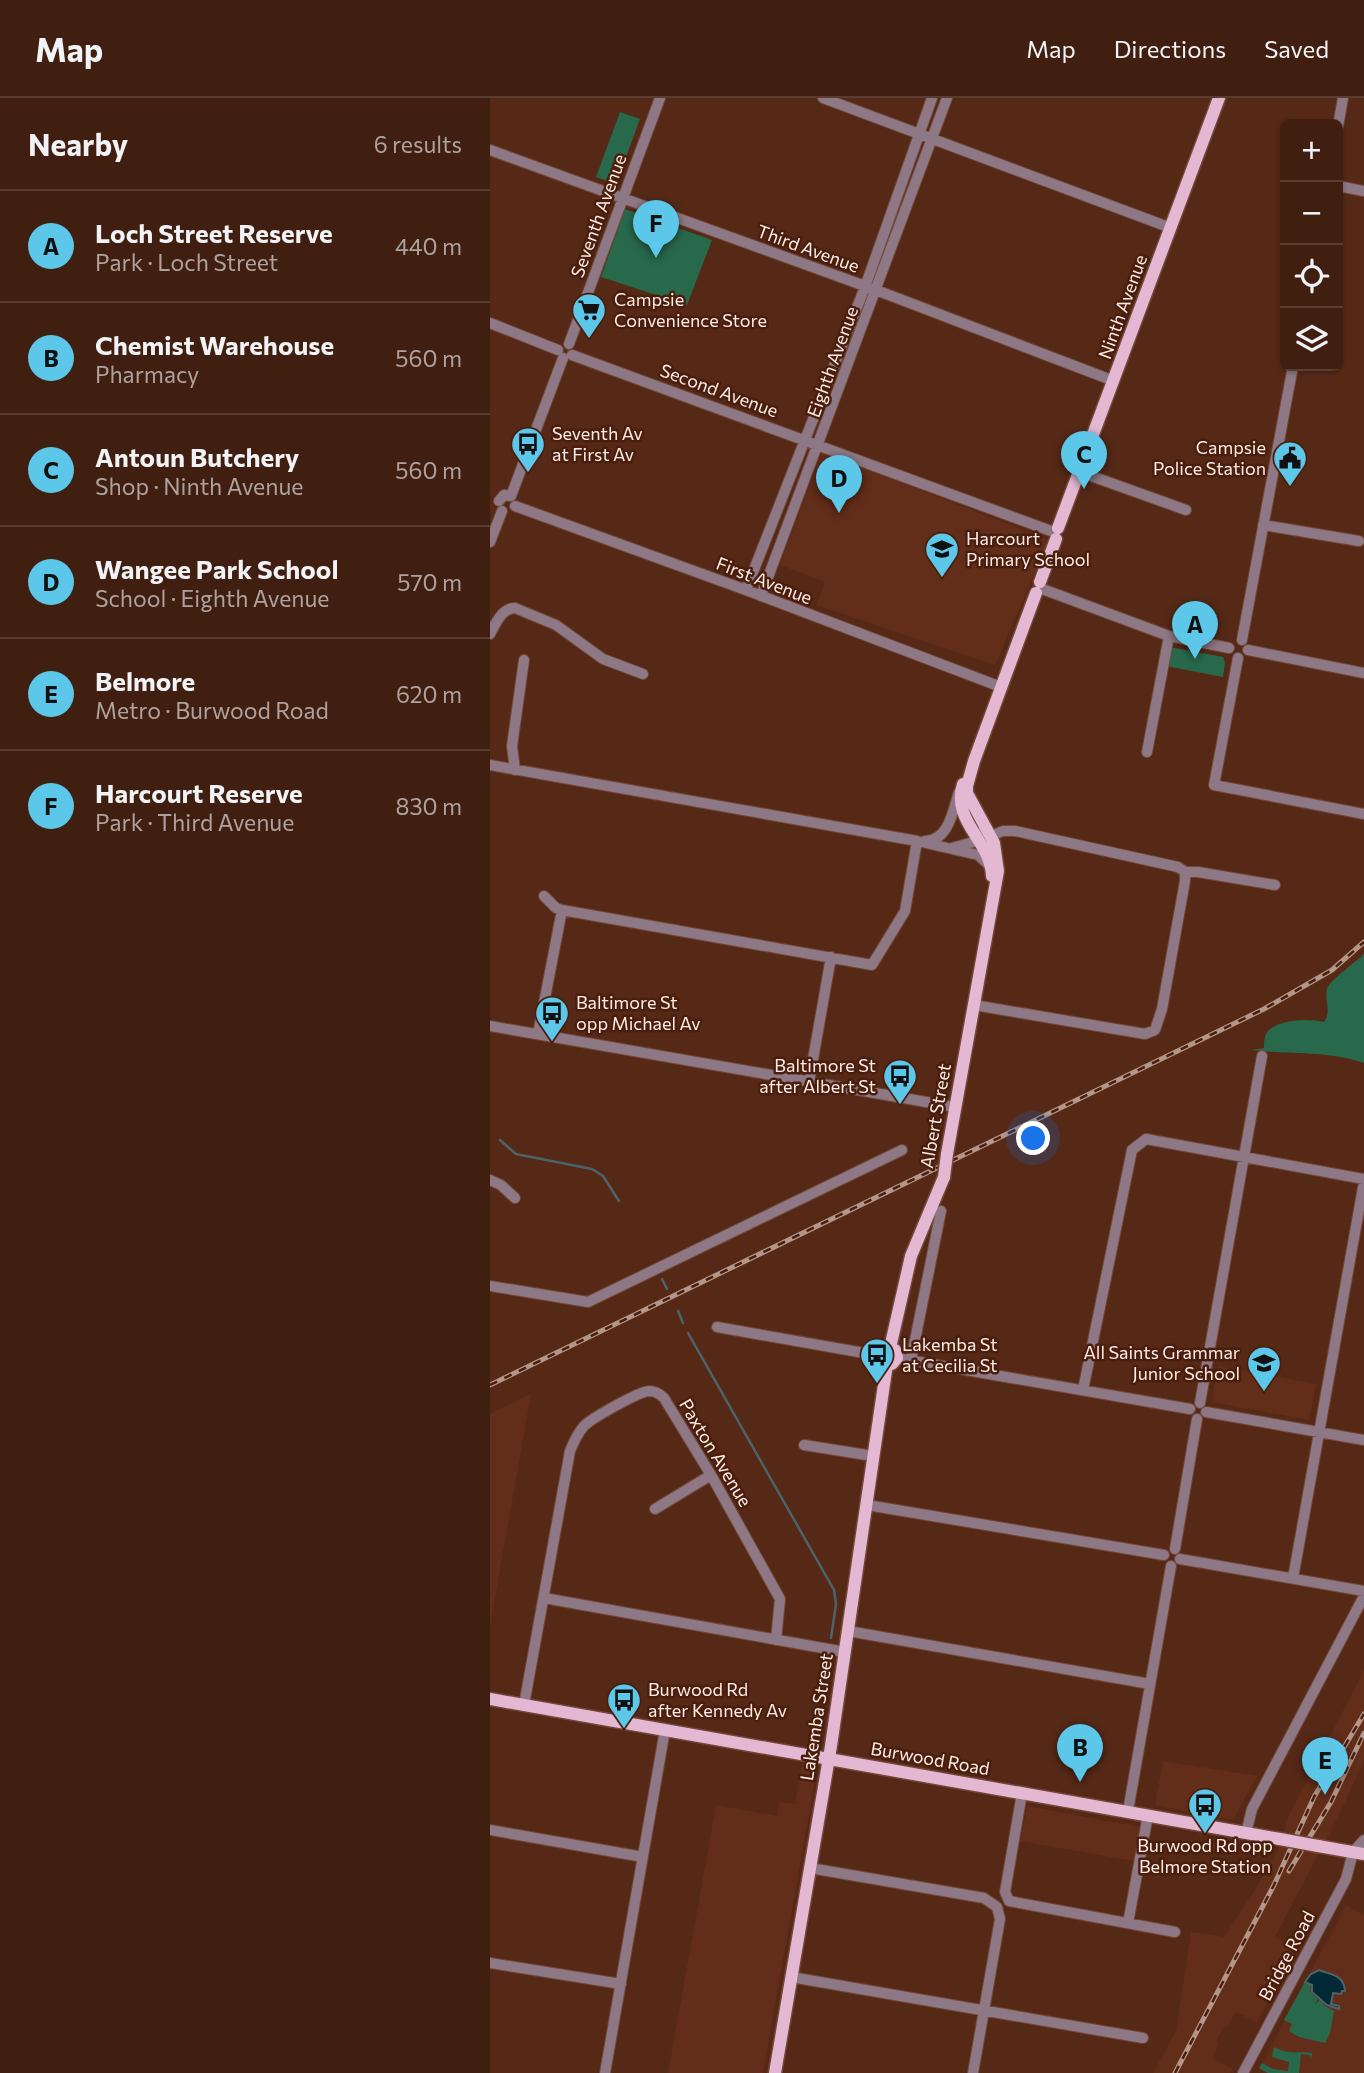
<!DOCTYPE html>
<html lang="en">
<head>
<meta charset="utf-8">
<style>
  body { margin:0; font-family:Commissioner,sans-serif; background:#47271a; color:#f1f3f6 }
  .controls { position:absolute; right:21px; top:21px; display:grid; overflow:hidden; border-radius:10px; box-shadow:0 2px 5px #0004 }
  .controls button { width:63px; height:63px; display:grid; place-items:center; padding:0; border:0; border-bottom:2px solid #593d31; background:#401f11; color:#f1f3f6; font:35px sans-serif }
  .you { position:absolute; left:544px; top:1041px; width:24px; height:24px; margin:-18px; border:5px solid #fff; border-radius:50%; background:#1a73e8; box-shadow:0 0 0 10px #1a73e833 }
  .badge { display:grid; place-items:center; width:46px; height:46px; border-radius:50%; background:#5cc7e8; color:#111; font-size:23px; font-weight:700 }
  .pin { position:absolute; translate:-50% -58px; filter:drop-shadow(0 2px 4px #0008) }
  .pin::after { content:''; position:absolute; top:37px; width:24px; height:21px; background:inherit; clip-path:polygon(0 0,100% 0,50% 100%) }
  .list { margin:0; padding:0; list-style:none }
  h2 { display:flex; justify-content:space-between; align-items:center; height:91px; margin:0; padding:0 28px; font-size:30px }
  h2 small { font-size:23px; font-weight:400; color:#aea29f }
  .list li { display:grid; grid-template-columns:46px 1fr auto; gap:21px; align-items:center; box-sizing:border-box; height:112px; padding:0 28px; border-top:2px solid #593d31 }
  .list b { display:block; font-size:26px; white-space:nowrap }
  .list p { margin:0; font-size:23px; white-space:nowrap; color:#aea29f }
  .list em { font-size:23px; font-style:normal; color:#aea29f }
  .icon { flex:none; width:38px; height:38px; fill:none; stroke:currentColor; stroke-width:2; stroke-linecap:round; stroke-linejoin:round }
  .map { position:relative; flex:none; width:874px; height:1975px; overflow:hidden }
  header { display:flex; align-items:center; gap:42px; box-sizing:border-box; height:98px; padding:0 35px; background:#401f11; border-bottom:2px solid #593d31 }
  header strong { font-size:33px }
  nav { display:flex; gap:38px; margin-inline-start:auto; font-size:24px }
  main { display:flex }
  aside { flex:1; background:#401f11 }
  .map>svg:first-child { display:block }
  .built { fill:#622d19 }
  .green { fill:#28694c }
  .water { fill:#002935; stroke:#4c636a; stroke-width:2 }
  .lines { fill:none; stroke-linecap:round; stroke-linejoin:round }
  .stream { stroke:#4c636a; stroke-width:2.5 }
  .minor-casing { stroke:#714838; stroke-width:12 }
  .major-casing { stroke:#714838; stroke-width:15 }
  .minor { stroke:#8e7885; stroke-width:10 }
  .major { stroke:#e4b8d3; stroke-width:12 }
  .rail-casing { stroke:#b39589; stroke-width:5 }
  .rail { stroke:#4a1e0d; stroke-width:2.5; stroke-dasharray:8; stroke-linecap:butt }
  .major-bridge-casing { stroke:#714838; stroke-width:15; stroke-linecap:butt }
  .major-bridge { stroke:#e4b8d3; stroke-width:12 }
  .labels { text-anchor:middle; stroke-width:5; stroke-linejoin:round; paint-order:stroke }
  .street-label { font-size:18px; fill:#feebe5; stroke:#4a1e0d }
  .poi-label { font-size:18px; fill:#feebe5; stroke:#4a1e0d; text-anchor:start }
</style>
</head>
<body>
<header>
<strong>Map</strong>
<nav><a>Map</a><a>Directions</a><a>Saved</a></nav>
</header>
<main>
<aside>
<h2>Nearby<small>6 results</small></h2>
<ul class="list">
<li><span class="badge">A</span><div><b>Loch Street Reserve</b><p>Park · Loch Street</p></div><em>440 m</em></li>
<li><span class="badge">B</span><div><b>Chemist Warehouse</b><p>Pharmacy</p></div><em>560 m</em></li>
<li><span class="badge">C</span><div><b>Antoun Butchery</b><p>Shop · Ninth Avenue</p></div><em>560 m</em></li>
<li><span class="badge">D</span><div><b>Wangee Park School</b><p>School · Eighth Avenue</p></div><em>570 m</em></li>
<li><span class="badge">E</span><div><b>Belmore</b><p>Metro · Burwood Road</p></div><em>620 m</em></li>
<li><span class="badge">F</span><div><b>Harcourt Reserve</b><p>Park · Third Avenue</p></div><em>830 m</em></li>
</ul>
</aside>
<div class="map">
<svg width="874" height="1975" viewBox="0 0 874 1975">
  <rect width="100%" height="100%" fill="#562917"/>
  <!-- built -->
  <path class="built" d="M 332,354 L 559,442 L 505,567 L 326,507 L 335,484 L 290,467 Z
    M 728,1268 L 826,1286 L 819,1322 L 722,1304 Z
    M 41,1296 L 0,1528 L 0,1316 Z
    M 874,1572 L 874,1662 L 850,1715 L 785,1839 L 805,1850 L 767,1925 L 746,1914 L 737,1929 L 733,1930 L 726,1943 L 728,1947 L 722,1960 L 743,1971 L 740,1975 L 663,1975 L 686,1933 L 701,1834 L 734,1839 L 763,1795 L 788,1752 L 799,1718 Z
    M 673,1663 L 767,1678 L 743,1722 L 665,1707 Z
    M 311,1669 L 327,1671 L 273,1975 L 178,1975 L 226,1707 L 287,1718 L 289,1704 L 305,1706 Z
    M 537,1708 L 650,1729 L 644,1763 L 530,1743 Z
    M 856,1807 L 874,1817 L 874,1975 L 776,1975 L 769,1971 Z"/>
  <!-- green -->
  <path class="green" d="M 130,14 L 150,21 L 126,86 L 106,79 Z
    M 135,111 L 222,142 L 197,207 L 111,179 Z
    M 679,549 L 733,559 L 735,564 L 733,579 L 676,568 Z
    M 874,856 L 874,965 C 835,952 801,957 761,952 L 774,950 C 774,944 774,938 778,933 C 789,921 820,920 834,924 C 842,912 834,903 837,891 C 840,882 866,864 874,856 Z
    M 815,1884 L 821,1886 L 820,1894 L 828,1901 L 825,1906 L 830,1902 L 835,1908 L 844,1913 L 840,1935 L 835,1945 L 809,1939 L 799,1933 L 802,1926 L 794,1922 Z
    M 784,1949 C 799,1957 806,1953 822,1955 L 821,1963 L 820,1957 L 811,1956 L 809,1975 L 778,1975 L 769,1970 L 772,1965 L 783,1971 L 798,1973 L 799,1964 L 782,1959 Z"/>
  <!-- water -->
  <path class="water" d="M 829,1872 C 840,1877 854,1876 855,1893 L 852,1893 L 851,1896 L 843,1895 L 841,1906 L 849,1908 L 849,1911 L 837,1907 L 822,1894 L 822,1887 L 815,1884 L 821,1876 Z"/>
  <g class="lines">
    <!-- stream -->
    <path class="stream" d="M 10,1042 L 26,1056 L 102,1071 L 113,1078 L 129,1103
      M 172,1181 L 177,1191
      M 188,1213 L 193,1225
      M 198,1235 L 344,1492 L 346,1506 L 341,1540
      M 334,1592 L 339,1560"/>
    <!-- minor casing -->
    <g class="minor-casing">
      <path id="minor" d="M 333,0 L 681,130
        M 848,28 L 853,0
        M 0,52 L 386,192 L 624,283
        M 848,88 L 874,93
        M 0,225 L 68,252
        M 79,246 L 170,0
        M 82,257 L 561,433
        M 590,374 L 696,412
        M 21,398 L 73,260
        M 9,403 L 14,397 L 21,398
        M 25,408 L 256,492 L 511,589
        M 773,427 L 869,443
        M 0,444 L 12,413
        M 256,492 L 375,189 L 442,0
        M 555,492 L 679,538 L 739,550
        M 271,498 L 457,0
        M 0,536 C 6,525 12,510 25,510 L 66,527 L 113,561 L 153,576
        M 752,542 L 803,268
        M 758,552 L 874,575
        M 748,560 L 724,687 L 874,716
        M 657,654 L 679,538
        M 0,667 L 427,743 L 488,757 L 499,767
        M 25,672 L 22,648 L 34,562
        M 501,738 L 513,733 L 525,733 L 688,769 L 695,774 L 708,774 L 785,787
        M 435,743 C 459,743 463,712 469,694
        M 462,750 L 483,744 L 490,735
        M 54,798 L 66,810 L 72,812 L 382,867 L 415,813 L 427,743
        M 484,907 L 655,936 L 665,932 L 672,911 L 695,783 L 695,774
        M 0,928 L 465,1009
        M 48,936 L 72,812
        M 319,984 L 341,859
        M 0,1082 L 11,1087 L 25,1100
        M 0,1188 L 98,1204 L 412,1052
        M 227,1229 L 391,1258
        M 407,1260 L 700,1311
        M 421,1262 L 451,1113
        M 593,1292 L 642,1052 L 656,1041 L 874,1081
        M 710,1305 L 772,958
        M 716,1314 L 874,1342
        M 314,1347 L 383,1358
        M 377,1407 L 674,1457
        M 165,1411 L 221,1377
        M 685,1451 L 707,1321
        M 690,1461 L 874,1493
        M 803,1480 L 874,1084
        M 54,1500 L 355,1554
        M 358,1533 L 660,1586
        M 34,1607 L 80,1353 C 84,1343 87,1336 94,1328 C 102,1320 148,1294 159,1293 C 165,1293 170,1296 174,1300 L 221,1377 L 290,1501 L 286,1542
        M 532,1695 L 515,1794 L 519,1803 L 685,1834
        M 638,1713 L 681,1468
        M 0,1732 L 153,1759
        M 756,1735 L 762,1711 L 874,1498
        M 320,1770 L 494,1800 L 507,1809 L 510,1821 L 483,1975
        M 638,1825 L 658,1717
        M 0,1865 L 131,1886
        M 301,1879 L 653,1940
        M 115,1975 L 175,1632
        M 753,1975 L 856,1781 L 863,1754 L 874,1742"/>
    </g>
    <!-- major casing -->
    <g class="major-casing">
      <path id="major" d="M 568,430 L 729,0
        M 550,484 L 566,441
        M 473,686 C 461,723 501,743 502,778
        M 457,1056 L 508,773 L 504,745 L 477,695 L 477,688 L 484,663 L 546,495
        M 400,1250 L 421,1158 L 454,1079
        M 397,1266 L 402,1266 L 407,1260 L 405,1252 L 400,1250
        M 0,1601 L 790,1741
        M 828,1748 L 874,1756
        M 285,1975 L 341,1648 L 397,1266 L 392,1263 L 393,1253 L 400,1250"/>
    </g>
    <!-- minor -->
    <use href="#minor" class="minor"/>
    <!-- major -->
    <use href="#major" class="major"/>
    <!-- rail casing -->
    <g class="rail-casing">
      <path id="rail" d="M 0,1287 L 774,911 L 842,872 L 874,844
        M 799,1773 L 841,1704 L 874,1635
        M 685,1975 L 784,1787 L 824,1699 L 874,1616"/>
    </g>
    <!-- rail -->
    <use href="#rail" class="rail"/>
    <!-- major-bridge casing -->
    <g class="major-bridge-casing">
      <path id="major-bridge" d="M 454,1079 L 457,1056
        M 790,1741 L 828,1748"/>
    </g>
    <!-- major-bridge -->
    <use href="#major-bridge" class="major-bridge"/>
  </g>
  <!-- icons -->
  <defs>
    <g id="supermarket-pin" transform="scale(1.75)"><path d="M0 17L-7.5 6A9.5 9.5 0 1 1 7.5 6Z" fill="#5cc7e8" stroke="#4a1e0d"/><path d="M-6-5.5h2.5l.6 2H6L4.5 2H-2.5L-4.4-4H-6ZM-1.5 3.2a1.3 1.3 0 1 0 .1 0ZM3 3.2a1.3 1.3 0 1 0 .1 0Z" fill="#111"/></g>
    <g id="bus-pin" transform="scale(1.75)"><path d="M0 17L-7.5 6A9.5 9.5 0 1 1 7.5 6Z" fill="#5cc7e8" stroke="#4a1e0d"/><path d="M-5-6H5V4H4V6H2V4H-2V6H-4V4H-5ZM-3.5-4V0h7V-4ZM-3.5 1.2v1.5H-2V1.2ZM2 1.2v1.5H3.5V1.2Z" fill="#111"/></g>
    <g id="civic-pin" transform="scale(1.75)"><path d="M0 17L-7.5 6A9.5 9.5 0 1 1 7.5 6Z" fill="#5cc7e8" stroke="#4a1e0d"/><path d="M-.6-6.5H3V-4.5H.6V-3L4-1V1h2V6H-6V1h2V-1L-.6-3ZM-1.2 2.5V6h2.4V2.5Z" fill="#111"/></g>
    <g id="school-pin" transform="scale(1.75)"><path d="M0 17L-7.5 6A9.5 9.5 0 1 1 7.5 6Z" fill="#5cc7e8" stroke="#4a1e0d"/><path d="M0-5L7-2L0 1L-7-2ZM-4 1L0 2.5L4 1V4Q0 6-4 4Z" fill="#111"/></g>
  </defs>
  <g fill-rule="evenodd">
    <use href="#supermarket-pin" x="99" y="212"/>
    <use href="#bus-pin" x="38" y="346"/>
    <use href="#civic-pin" x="800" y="360"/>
    <use href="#school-pin" x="452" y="451"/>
    <use href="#bus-pin" x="62" y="915"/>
    <use href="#bus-pin" x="410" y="978"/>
    <use href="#bus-pin" x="387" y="1257"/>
    <use href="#school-pin" x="774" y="1265"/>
    <use href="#bus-pin" x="134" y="1602"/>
    <use href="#bus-pin" x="715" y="1707"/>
  </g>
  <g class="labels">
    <!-- street labels -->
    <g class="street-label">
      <text transform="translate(109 118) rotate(-70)" y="6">Seventh Avenue</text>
      <text transform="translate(318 151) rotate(20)" y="6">Third Avenue</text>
      <text transform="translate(633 209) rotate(-70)" y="6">Ninth Avenue</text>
      <text transform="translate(343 264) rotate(-70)" y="6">Eighth Avenue</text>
      <text transform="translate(229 293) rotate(20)" y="6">Second Avenue</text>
      <text transform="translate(274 483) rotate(21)" y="6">First Avenue</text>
      <text transform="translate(446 1018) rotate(-80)" y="6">Albert Street</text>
      <text transform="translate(225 1355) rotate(59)" y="6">Paxton Avenue</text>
      <text transform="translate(327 1619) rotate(-81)" y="6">Lakemba Street</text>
      <text transform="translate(440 1661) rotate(10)" y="6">Burwood Road</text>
      <text transform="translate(797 1858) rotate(-62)" y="6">Bridge Road</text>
    </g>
    <!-- poi labels -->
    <g class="poi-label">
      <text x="124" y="208">Campsie<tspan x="124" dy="21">Convenience Store</tspan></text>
      <text x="62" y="342">Seventh Av<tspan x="62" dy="21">at First Av</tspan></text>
      <text x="776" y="356" text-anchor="end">Campsie<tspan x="776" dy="21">Police Station</tspan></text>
      <text x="476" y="447">Harcourt<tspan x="476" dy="21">Primary School</tspan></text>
      <text x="86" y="911">Baltimore St<tspan x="86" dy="21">opp Michael Av</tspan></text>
      <text x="386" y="974" text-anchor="end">Baltimore St<tspan x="386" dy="21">after Albert St</tspan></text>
      <text x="412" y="1253">Lakemba St<tspan x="412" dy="21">at Cecilia St</tspan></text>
      <text x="750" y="1261" text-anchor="end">All Saints Grammar<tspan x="750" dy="21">Junior School</tspan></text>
      <text x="158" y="1598">Burwood Rd<tspan x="158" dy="21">after Kennedy Av</tspan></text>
      <text x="715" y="1754" text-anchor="middle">Burwood Rd opp<tspan x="715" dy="21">Belmore Station</tspan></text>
    </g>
  </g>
</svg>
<div class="controls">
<button>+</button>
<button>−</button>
<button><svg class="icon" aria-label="locate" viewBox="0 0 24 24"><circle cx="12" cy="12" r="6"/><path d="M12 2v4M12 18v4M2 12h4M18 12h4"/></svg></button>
<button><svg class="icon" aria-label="layers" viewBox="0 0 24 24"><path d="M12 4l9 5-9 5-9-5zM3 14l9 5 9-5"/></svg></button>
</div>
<div class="you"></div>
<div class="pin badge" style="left:705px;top:561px">A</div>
<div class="pin badge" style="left:590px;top:1684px">B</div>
<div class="pin badge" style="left:594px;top:391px">C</div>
<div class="pin badge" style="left:349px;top:415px">D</div>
<div class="pin badge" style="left:835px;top:1697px">E</div>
<div class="pin badge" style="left:166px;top:160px">F</div>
</div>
</main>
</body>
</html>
